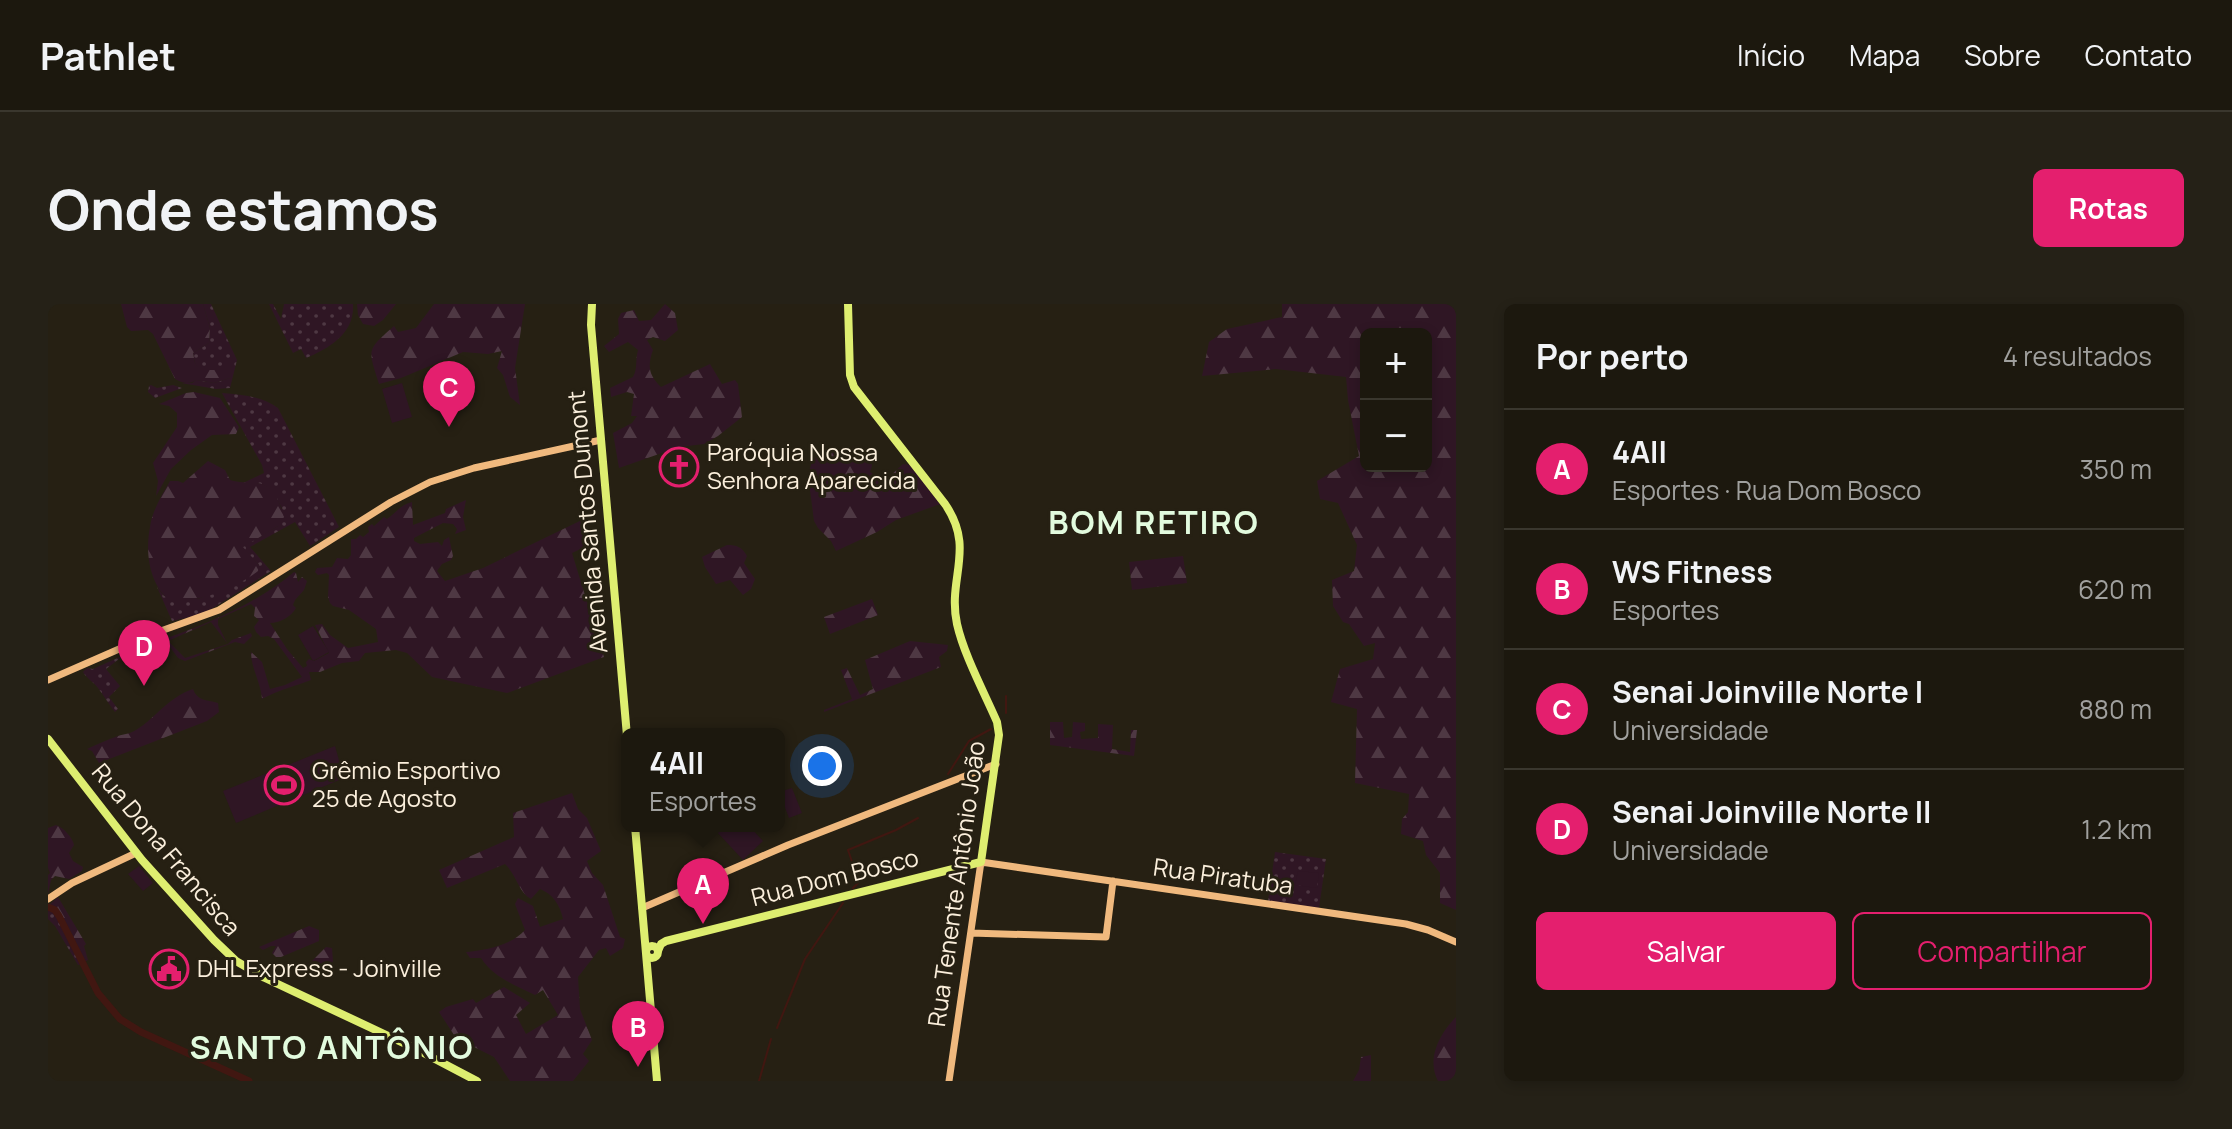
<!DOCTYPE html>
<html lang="pt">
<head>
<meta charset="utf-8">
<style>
  body { margin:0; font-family:Manrope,sans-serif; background:#252117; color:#f1f3f6 }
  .controls { position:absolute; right:24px; top:24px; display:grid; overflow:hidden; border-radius:12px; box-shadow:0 4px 12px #0003 }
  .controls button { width:72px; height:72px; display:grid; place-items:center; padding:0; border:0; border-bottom:2px solid #3a372e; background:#1c180e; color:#f1f3f6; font:40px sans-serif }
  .you { position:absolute; left:774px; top:462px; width:28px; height:28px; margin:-20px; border:6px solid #fff; border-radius:50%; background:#1a73e8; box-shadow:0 0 0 12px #1a73e833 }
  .badge { display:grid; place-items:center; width:52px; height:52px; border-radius:50%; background:#e41f6e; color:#fff; font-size:26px; font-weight:700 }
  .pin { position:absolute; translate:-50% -66px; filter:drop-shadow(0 2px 4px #0008) }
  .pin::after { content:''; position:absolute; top:42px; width:28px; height:24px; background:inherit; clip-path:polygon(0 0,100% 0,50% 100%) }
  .popup { position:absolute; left:573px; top:424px; width:164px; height:104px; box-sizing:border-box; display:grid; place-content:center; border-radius:12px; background:#1c180e; filter:drop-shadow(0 2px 6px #0005); font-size:26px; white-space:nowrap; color:#a0a09e }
  .popup b { font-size:30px; color:#f1f3f6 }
  .popup::after { content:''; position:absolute; left:50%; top:100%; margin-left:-16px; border:16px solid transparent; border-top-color:#1c180e }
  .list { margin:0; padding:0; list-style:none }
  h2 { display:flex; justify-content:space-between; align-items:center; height:104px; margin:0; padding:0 32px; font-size:34px }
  h2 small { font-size:26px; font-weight:400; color:#a0a09e }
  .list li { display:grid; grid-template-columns:52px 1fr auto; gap:24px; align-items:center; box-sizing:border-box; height:120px; padding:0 32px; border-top:2px solid #3a372e }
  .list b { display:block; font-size:30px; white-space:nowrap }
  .list p { margin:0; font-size:26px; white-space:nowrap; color:#a0a09e }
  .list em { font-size:26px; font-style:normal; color:#a0a09e }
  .actions { display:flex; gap:16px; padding:24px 32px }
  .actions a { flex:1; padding:18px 0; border:2px solid #e41f6e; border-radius:12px; text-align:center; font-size:28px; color:#e41f6e }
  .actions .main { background:#e41f6e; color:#fff }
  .map { position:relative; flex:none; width:1408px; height:777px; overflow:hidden; border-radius:12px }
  header { display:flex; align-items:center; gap:48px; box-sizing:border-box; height:112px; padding:0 40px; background:#1c180e; border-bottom:2px solid #3a372e }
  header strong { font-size:38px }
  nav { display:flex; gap:44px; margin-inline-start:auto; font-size:28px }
  .intro { display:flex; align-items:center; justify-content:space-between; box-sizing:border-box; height:192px; padding:0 48px }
  h1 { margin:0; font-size:56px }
  .button { padding:20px 36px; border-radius:12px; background:#e41f6e; color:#fff; font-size:28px; font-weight:700 }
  main { display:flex; gap:48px; padding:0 48px }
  aside { flex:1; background:#1c180e; border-radius:12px; box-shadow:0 4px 12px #0003 }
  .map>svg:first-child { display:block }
  .grass { fill:url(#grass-dots) }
  .forest { fill:url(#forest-firs); fill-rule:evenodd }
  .garden { fill:#2f1624 }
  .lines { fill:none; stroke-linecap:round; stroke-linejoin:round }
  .stream { stroke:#411711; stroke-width:2 }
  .river { stroke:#411711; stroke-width:7 }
  .secondary { stroke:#f0b97e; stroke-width:7 }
  .primary { stroke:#deee70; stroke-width:8 }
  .labels { text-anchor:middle; stroke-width:6; stroke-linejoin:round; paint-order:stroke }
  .poi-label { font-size:24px; fill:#fbefdc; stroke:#262013; text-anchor:start }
  .street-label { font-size:24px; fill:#fbefdc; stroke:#262013 }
  .district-label { font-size:32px; font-weight:bold; letter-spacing:2px; fill:#e2fbde; stroke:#262013 }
</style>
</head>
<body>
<header>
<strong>Pathlet</strong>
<nav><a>Início</a><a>Mapa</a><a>Sobre</a><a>Contato</a></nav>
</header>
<div class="intro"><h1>Onde estamos</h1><a class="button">Rotas</a></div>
<main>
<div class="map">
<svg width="1408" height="777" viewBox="0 0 1408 777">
  <defs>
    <pattern id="grass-dots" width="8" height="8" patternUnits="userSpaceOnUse" patternTransform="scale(2)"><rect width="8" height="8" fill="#2f1624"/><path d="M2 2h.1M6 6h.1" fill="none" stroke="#4e3843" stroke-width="1.8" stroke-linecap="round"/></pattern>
    <pattern id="forest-firs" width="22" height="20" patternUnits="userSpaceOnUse" patternTransform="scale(2)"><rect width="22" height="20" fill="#2f1624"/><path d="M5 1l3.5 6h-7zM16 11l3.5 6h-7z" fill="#4e3843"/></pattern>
  </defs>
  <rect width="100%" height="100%" fill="#262013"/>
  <!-- grass -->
  <path class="grass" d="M 155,0 L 163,0 L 189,56 L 182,84 L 168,85 L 133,79 L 144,79 L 148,76 L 166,79 L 182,74 L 182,66 L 151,66 L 147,59 L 145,49 L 161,39 L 162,24 Z
    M 221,0 L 225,0 L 233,15 L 236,0 L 305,0 C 307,29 282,44 258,54 L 253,45 L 245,49 Z
    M 103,81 L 109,84 L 125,81 L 134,84 L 107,94 L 100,88 L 101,82 Z
    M 174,89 C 195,91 213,92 230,104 L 291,223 L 262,242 L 247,218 L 202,243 L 223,267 L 162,306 L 147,312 L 124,317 L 109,283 L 116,292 L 150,295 L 168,288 L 211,261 L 194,243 L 230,222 L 234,204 C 223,183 217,176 193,180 L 216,169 L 214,161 Z
    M 85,347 L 87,350 L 78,355 L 75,352 L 58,365 L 72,382 L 61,393 L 70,405 L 67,408 C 60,399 56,392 50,384 C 46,378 39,375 35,368 L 39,364 L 45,365 Z
    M 1227,548 L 1278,555 L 1271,604 L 1220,597 Z
    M 0,606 L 5,607 L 34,660 L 30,661 L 7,622 L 0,615 Z"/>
  <!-- forest -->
  <path class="forest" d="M 73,0 L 155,0 L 162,24 L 161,39 L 145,49 L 147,59 L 152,66 L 182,66 L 185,70 L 182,74 L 166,79 L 148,76 C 141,81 134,79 127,75 L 105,30 L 100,26 L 83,27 L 79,23 Z
    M 309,0 L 348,0 L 335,16 L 326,22 L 315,20 L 310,11 Z
    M 386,0 L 477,0 L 467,64 L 472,101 L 462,93 L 455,71 L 449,64 L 454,47 L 440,50 L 415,48 L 353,74 L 331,80 C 320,44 318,47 346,22 L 350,28 L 368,24 Z
    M 617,0 L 627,9 L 630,26 L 617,37 L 605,33 L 599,36 L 605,46 C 599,63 601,71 613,83 L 662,60 L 674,80 L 687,76 L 690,80 L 694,113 L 670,132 L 656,140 L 631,143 L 571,164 L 565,129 L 584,119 L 589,112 L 583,112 L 586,90 L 579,88 L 563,93 L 562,84 L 585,73 C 590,64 587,56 590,46 L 580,38 L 561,48 L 556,42 L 571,30 L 570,15 L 573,9 L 586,6 L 591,17 L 603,16 Z
    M 1234,0 L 1408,0 L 1408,606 L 1392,599 L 1392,569 L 1378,551 L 1375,537 L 1353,530 L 1354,515 L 1360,508 L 1361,490 L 1307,479 L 1309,405 L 1283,398 L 1292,365 L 1325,355 L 1327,339 L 1316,342 L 1301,320 L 1295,318 L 1285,302 L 1284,276 L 1306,267 L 1309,241 L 1290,199 L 1272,195 L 1269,177 L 1311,152 L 1300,96 L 1298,73 L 1228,65 L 1154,72 L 1161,38 L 1179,25 L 1234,13 ZM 1318,30 L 1378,30 L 1378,162 L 1318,162 Z
    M 146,88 L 172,94 L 191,123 L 188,130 L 164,131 L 143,146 L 123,165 L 108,192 L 110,177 L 105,159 L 129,123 L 129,109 L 121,102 L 111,100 L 138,89 Z
    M 811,141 L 822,146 L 824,162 L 822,168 L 833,175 L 841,173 L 855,160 L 862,161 L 895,199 L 848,216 L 829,228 L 788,247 L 783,237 L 770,224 L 766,217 L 760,171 L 765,154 L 785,145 L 801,144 Z
    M 160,157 L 177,166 L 182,176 C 192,179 198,178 208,179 C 225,180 232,198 236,213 L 230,222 L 195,243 L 211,261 L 210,267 C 189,284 149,299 123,298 C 101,280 97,249 102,223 C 104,207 114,191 122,177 L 130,177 L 135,179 Z
    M 418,196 L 415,213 L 418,226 L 407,230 L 409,225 L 405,220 L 395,219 L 366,234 L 366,237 L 372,240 L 390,238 L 394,242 L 396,236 L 401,233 L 405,252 L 403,256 L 394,260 L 389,267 L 397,277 L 435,264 L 536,215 L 545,239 L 524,249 L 556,353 L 459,389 L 384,373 L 359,349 L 348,346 L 317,349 L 311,357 L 294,359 L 272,368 L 261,368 L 263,376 C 247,382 228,387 214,395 C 213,379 203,364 203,348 L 214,358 L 222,385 L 237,381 L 254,373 L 226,335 L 220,332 L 213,333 L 208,328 L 206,323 L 211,316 L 206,312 L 207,304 L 203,300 L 170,315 L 170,321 L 179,339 L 163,318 L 120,337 L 137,354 L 180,340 L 184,336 L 203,329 L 204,332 L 196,340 L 187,338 L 137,357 L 130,354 L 116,335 C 160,320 211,298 246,268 L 248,269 L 250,278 L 254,273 L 259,277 L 256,286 L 247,296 L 245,301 L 248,304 C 243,313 231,319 222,319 L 239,345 L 255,364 L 259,362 L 258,358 L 261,355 L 266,357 L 281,349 L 267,321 L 274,320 L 282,331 L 300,344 L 330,338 L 328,325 L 301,306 L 285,302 L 282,299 L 280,293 L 281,271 L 279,269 L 270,271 L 267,268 L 269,264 L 284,263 L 289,254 L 300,255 L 303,251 L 303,235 L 308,235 L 312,231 L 315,233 L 321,228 L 320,223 L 324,220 L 326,222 L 336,213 L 339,215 C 348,209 352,201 364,198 L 365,221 L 397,209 L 398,205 Z
    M 679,241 C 689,241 694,243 699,252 L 696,259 L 707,275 L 703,285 L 695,291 L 682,276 L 668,280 L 657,263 L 654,253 Z
    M 1135,252 L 1139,279 L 1084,286 L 1081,258 Z
    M 824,295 L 830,311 L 782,330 L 776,313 Z
    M 862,337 L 900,341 L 899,347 L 891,353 L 893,363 L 776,408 L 776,406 L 804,395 L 793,366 L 799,364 L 812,391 L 825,385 L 817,356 Z
    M 145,385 C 149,397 160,396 170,399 L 171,408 L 159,417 L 51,459 L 44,447 L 39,445 C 49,440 59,436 70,432 C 76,430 82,430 88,426 C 109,413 119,394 145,385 Z
    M 1002,418 L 1015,418 L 1016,434 L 1024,433 L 1025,418 L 1037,419 L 1037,427 L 1032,428 L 1033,435 L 1050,434 L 1050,420 L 1065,421 L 1064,445 L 1082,448 L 1083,426 L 1089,426 L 1086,452 L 1002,441 Z
    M 524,489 L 530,505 L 539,514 L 553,547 L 539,557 L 544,569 L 555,581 L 572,633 L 577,635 L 575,644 L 562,652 L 558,644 L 551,646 L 530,673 L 532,705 L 544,736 L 535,750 L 541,757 L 525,777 L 462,777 L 446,753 L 408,734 L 391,708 L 398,703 L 425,695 L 428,699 L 456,683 L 482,699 L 468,711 L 478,730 L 510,711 L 495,686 L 487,691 C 467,681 446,674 433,654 L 422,654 L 418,648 C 438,646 464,641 477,626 L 467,600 L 470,594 L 485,602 L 492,623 L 515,615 C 512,601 505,590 492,585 L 483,595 C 471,589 468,570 457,560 L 399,584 L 391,566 L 466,533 L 465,509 Z
    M 8,521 C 15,523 25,534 26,541 L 21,549 L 25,557 L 35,563 L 34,567 L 21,575 L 7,572 L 3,576 L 0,590 L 0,571 L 2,569 L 0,564 L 0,524 Z
    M 10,593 L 38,640 L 36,642 L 40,656 L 36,658 C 29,641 17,608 0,602 Z
    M 261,622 L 271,626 L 271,637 L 233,653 L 228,653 L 224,649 L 228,642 L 223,642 L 215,646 L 211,643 Z
    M 278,643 L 284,644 L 285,657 L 281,666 L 265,667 L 246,660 L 262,659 Z
    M 1408,713 L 1408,777 L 1390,777 C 1378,755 1392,729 1408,713 Z
    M 1323,751 L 1323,777 L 1305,777 L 1311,766 L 1313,753 Z"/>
  <!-- garden -->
  <path class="garden" d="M 354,79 L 364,113 L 344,119 L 334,85 Z
    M 265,322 L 281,348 L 265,357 L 250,331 Z
    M 287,442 L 296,474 L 188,519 L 175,487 Z
    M 744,484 L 754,509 L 741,514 L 731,488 Z
    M 675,522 L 701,522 L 715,537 L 695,556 L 669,528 Z
    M 91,562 L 105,579 L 95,587 L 80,570 Z
    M 1250,567 L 1271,569 L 1269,584 L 1247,581 Z"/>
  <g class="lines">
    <!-- stream -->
    <path class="stream" d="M 958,409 L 958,392
      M 900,470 L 921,437 L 943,425
      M 805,584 L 811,578 L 800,546 L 848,526 L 870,514
      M 729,724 L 757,655 L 795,599
      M 711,777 L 723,735"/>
    <!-- river -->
    <path class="river" d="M 0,603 L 7,606 L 11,612 L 50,689 L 72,715 L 93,728 L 201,777"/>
    <!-- secondary -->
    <path class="secondary" d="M 0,376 L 110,328 L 171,306 L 343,198 L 382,178 L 426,164 L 553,136
      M 0,595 L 24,579 L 88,549
      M 594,604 L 740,541 L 948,460
      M 923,629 L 1058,633 L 1065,577
      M 901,777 L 933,558 L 1358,620 L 1380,626 L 1408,638"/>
    <!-- primary -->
    <path class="primary" d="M 544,0 L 543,21 L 579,432
      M 0,435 L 94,556 L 166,636 L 188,657 L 217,674 L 368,745 L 429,777
      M 587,522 L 609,777
      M598 648a6 6 0 1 1 12 0a6 6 0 1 1-12 0Z
      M 610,647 L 613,640 L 618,637 L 933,558 L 951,431 L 949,418 C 936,388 916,351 909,320 C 899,274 928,245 897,200 L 806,83 L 802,71 L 800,0"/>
  </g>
  <!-- icons -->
  <defs>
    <g id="church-ring" transform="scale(2)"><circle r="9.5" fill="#262013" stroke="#e41f6e" stroke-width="1.5"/><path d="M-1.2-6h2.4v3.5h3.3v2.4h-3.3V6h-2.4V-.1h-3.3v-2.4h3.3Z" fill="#e41f6e"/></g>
    <g id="stadium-ring" transform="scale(2)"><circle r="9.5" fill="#262013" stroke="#e41f6e" stroke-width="1.5"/><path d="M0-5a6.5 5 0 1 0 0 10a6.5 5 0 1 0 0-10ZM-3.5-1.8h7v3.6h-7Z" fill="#e41f6e"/></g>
    <g id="civic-ring" transform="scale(2)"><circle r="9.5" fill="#262013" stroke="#e41f6e" stroke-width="1.5"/><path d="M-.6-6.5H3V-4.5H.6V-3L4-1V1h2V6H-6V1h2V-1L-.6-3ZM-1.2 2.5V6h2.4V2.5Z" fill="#e41f6e"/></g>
  </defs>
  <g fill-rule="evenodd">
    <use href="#church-ring" x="631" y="163"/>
    <use href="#stadium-ring" x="236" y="481"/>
    <use href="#civic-ring" x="121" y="665"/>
  </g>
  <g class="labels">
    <!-- poi labels -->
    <g class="poi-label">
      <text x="659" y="157">Paróquia Nossa<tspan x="659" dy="28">Senhora Aparecida</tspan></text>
      <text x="264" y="475">Grêmio Esportivo<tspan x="264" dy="28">25 de Agosto</tspan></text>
      <text x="149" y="673">DHL Express - Joinville</text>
    </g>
    <!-- street labels -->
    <g class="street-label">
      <text transform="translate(540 218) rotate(-95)" y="8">Avenida Santos Dumont</text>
      <text transform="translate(118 546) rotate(50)" y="8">Rua Dona Francisca</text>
      <text transform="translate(1175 573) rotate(8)" y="8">Rua Piratuba</text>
      <text transform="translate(787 574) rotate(-14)" y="8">Rua Dom Bosco</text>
      <text transform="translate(909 580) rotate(-82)" y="8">Rua Tenente Antônio João</text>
    </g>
    <!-- district labels -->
    <g class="district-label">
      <text x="1106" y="230">BOM RETIRO</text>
      <text x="284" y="755">SANTO ANTÔNIO</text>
    </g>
  </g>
</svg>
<div class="controls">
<button>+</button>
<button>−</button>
</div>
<div class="you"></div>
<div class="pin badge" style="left:655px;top:620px">A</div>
<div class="popup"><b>4All</b>Esportes</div>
<div class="pin badge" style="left:590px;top:763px">B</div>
<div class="pin badge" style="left:401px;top:123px">C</div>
<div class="pin badge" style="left:96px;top:382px">D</div>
</div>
<aside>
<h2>Por perto<small>4 resultados</small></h2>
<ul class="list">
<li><span class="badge">A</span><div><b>4All</b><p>Esportes · Rua Dom Bosco</p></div><em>350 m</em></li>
<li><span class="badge">B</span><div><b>WS Fitness</b><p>Esportes</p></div><em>620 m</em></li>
<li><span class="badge">C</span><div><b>Senai Joinville Norte I</b><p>Universidade</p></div><em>880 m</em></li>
<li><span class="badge">D</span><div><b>Senai Joinville Norte II</b><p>Universidade</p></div><em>1.2 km</em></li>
</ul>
<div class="actions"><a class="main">Salvar</a><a>Compartilhar</a></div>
</aside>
</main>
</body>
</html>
